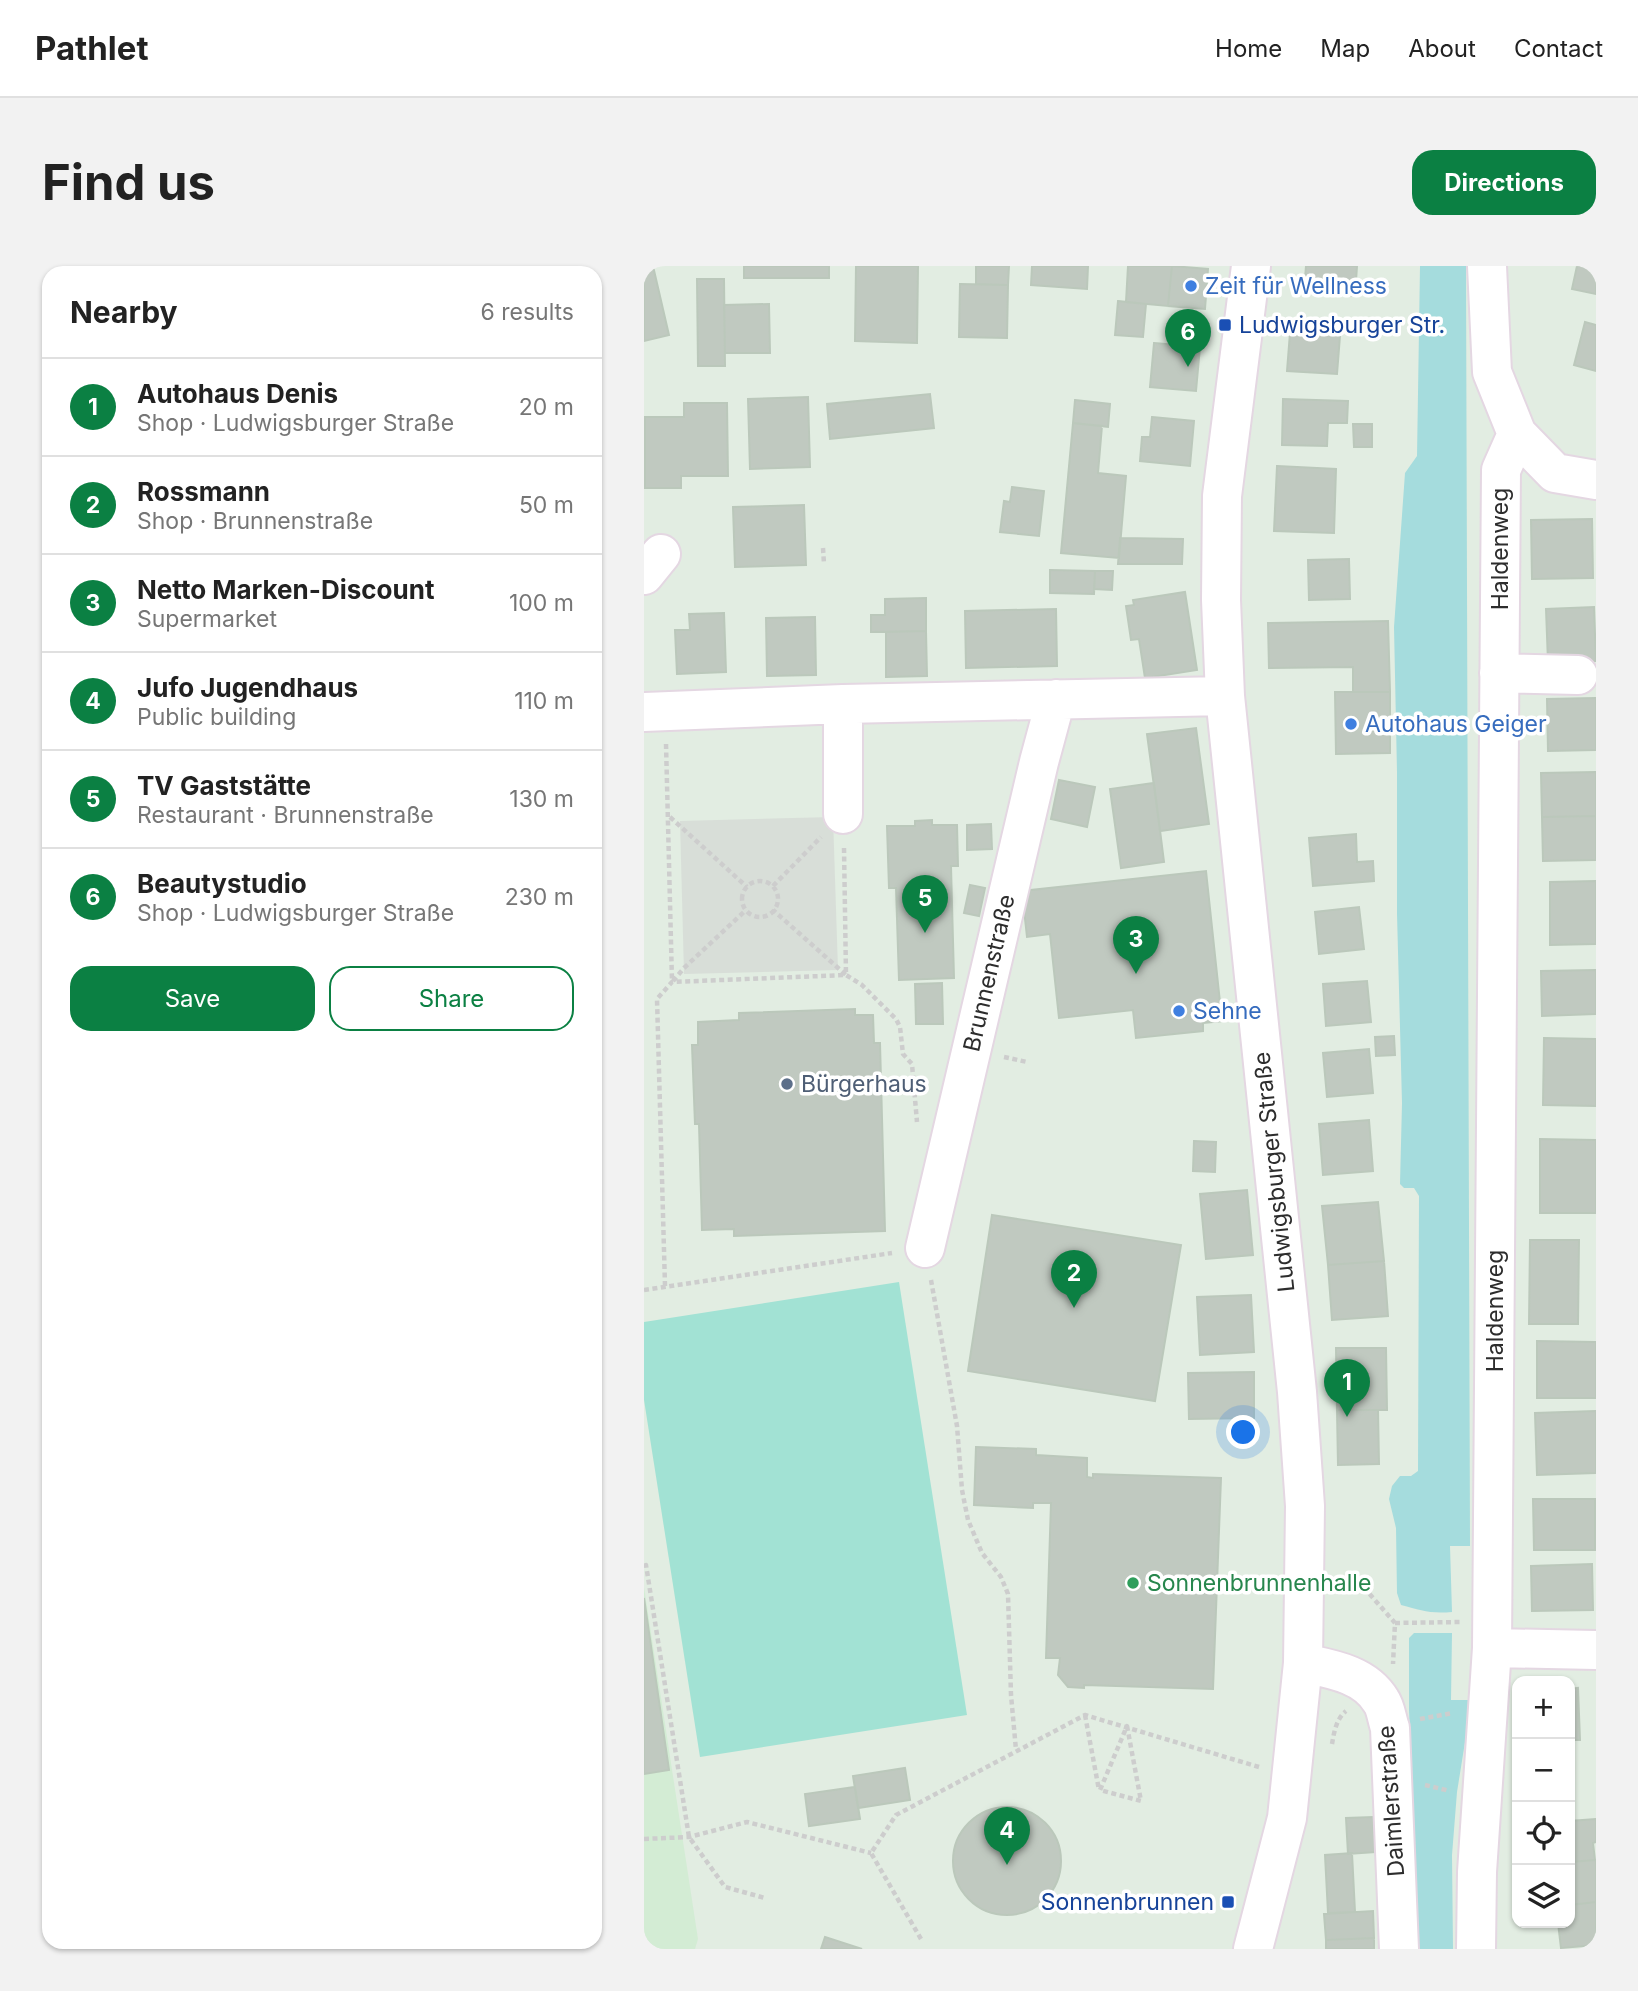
<!DOCTYPE html>
<html lang="en">
<head>
<meta charset="utf-8">
<style>
  body { margin:0; font-family:Inter,sans-serif; background:#f2f2f2; color:#222 }
  .controls { position:absolute; right:21px; bottom:21px; display:grid; overflow:hidden; border-radius:14px; box-shadow:0 2px 5px #0004 }
  .controls button { width:63px; height:63px; display:grid; place-items:center; padding:0; border:0; border-bottom:2px solid #e0e0e0; background:#fff; color:#222; font:35px sans-serif }
  .you { position:absolute; left:600px; top:1167px; width:24px; height:24px; margin:-18px; border:5px solid #fff; border-radius:50%; background:#1a73e8; box-shadow:0 0 0 10px #1a73e833 }
  .badge { display:grid; place-items:center; width:46px; height:46px; border-radius:50%; background:#0b8043; color:#fff; font-size:23px; font-weight:700 }
  .pin { position:absolute; translate:-50% -58px; filter:drop-shadow(0 2px 4px #0008) }
  .pin::after { content:''; position:absolute; top:37px; width:24px; height:21px; background:inherit; clip-path:polygon(0 0,100% 0,50% 100%) }
  .list { margin:0; padding:0; list-style:none }
  h2 { display:flex; justify-content:space-between; align-items:center; height:91px; margin:0; padding:0 28px; font-size:30px }
  h2 small { font-size:23px; font-weight:400; color:#767676 }
  .list li { display:grid; grid-template-columns:46px 1fr auto; gap:21px; align-items:center; box-sizing:border-box; height:98px; padding:0 28px; border-top:2px solid #e0e0e0 }
  .list b { display:block; font-size:26px; white-space:nowrap }
  .list p { margin:0; font-size:23px; white-space:nowrap; color:#767676 }
  .list em { font-size:23px; font-style:normal; color:#767676 }
  .actions { display:flex; gap:14px; padding:21px 28px }
  .actions a { flex:1; padding:16px 0; border:2px solid #0b8043; border-radius:21px; text-align:center; font-size:24px; color:#0b8043 }
  .actions .main { background:#0b8043; color:#fff }
  .icon { flex:none; width:38px; height:38px; fill:none; stroke:currentColor; stroke-width:2; stroke-linecap:round; stroke-linejoin:round }
  .map { position:relative; flex:none; width:952px; height:1683px; overflow:hidden; border-radius:21px }
  header { display:flex; align-items:center; gap:42px; box-sizing:border-box; height:98px; padding:0 35px; background:#fff; border-bottom:2px solid #e0e0e0 }
  header strong { font-size:33px }
  nav { display:flex; gap:38px; margin-inline-start:auto; font-size:24px }
  .intro { display:flex; align-items:center; justify-content:space-between; box-sizing:border-box; height:168px; padding:0 42px }
  h1 { margin:0; font-size:49px }
  .button { padding:18px 32px; border-radius:21px; background:#0b8043; color:#fff; font-size:24px; font-weight:700 }
  main { display:flex; gap:42px; padding:0 42px }
  aside { flex:1; background:#fff; border-radius:21px; box-shadow:0 2px 5px #0004 }
  .map>svg:first-child { display:block }
  .education { fill:#d3ecd4 }
  .green { fill:#a5dcdd }
  .pitch { fill:#a2e2d4 }
  .plaza { fill:#d8ded8 }
  .building { fill:#c0c9c0; stroke:#bbc8bb; stroke-width:2 }
  .lines { fill:none; stroke-linecap:round; stroke-linejoin:round }
  .minor-casing { stroke:#e4d7e2; stroke-width:42 }
  .path { stroke:#cdcdcd; stroke-width:4.5; stroke-dasharray:5 3.5; stroke-linecap:butt }
  .minor { stroke:#fff; stroke-width:38 }
  .shop-dot { fill:#3f7fe0; stroke:#fff; stroke-width:2.5 }
  .transit-dot { fill:#1a4fb4; stroke:#fff; stroke-width:2.5 }
  .service-dot { fill:#5c6f8a; stroke:#fff; stroke-width:2.5 }
  .leisure-dot { fill:#2e9e5b; stroke:#fff; stroke-width:2.5 }
  .labels { text-anchor:middle; stroke-width:7; stroke-linejoin:round; paint-order:stroke }
  .shop-label { font-size:23px; fill:#366cbe; stroke:#fff; text-anchor:start }
  .transit-label { font-size:23px; fill:#164399; stroke:#fff; text-anchor:start }
  .street-label { font-size:23px; fill:#2d2d2d; stroke:#fff }
  .service-label { font-size:23px; fill:#4e5e75; stroke:#fff; text-anchor:start }
  .leisure-label { font-size:23px; fill:#27864d; stroke:#fff; text-anchor:start }
</style>
</head>
<body>
<header>
<strong>Pathlet</strong>
<nav><a>Home</a><a>Map</a><a>About</a><a>Contact</a></nav>
</header>
<div class="intro"><h1>Find us</h1><a class="button">Directions</a></div>
<main>
<aside>
<h2>Nearby<small>6 results</small></h2>
<ul class="list">
<li><span class="badge">1</span><div><b>Autohaus Denis</b><p>Shop · Ludwigsburger Straße</p></div><em>20 m</em></li>
<li><span class="badge">2</span><div><b>Rossmann</b><p>Shop · Brunnenstraße</p></div><em>50 m</em></li>
<li><span class="badge">3</span><div><b>Netto Marken-Discount</b><p>Supermarket</p></div><em>100 m</em></li>
<li><span class="badge">4</span><div><b>Jufo Jugendhaus</b><p>Public building</p></div><em>110 m</em></li>
<li><span class="badge">5</span><div><b>TV Gaststätte</b><p>Restaurant · Brunnenstraße</p></div><em>130 m</em></li>
<li><span class="badge">6</span><div><b>Beautystudio</b><p>Shop · Ludwigsburger Straße</p></div><em>230 m</em></li>
</ul>
<div class="actions"><a class="main">Save</a><a>Share</a></div>
</aside>
<div class="map">
<svg width="952" height="1683" viewBox="0 0 952 1683">
  <rect width="100%" height="100%" fill="#e2ede2"/>
  <!-- education -->
  <path class="education" d="M 0,1321 L 54,1673 L 51,1683 L 0,1683 Z"/>
  <!-- green -->
  <path class="green" d="M 776,0 L 822,0 L 826,1280 L 806,1280 L 808,1346 C 785,1348 777,1344 757,1339 L 753,1327 L 752,1262 L 745,1233 L 748,1220 L 756,1210 L 767,1210 L 774,1205 L 775,930 L 770,922 L 760,922 L 756,918 L 758,837 L 753,648 L 753,506 L 750,361 L 761,207 L 773,190 Z
    M 770,1367 L 808,1367 L 807,1434 L 824,1434 L 826,1445 L 813,1526 L 808,1589 L 809,1683 L 775,1683 L 765,1444 L 765,1372 Z"/>
  <!-- pitch -->
  <path class="pitch" d="M 255,1016 L 323,1449 L 56,1491 L 0,1134 L 0,1056 Z"/>
  <!-- plaza -->
  <path class="plaza" d="M 189,551 L 194,704 L 40,708 L 36,555 Z"/>
  <!-- building -->
  <path class="building" d="M 9,0 L 25,69 L 0,75 L 0,1 Z
    M 100,0 L 185,0 L 185,12 L 100,12 Z
    M 212,0 L 274,0 L 273,77 L 211,75 Z
    M 332,0 L 365,0 L 364,19 L 332,18 Z
    M 388,0 L 444,0 L 443,23 L 387,19 Z
    M 484,0 L 528,0 L 524,40 L 482,36 Z
    M 528,0 L 564,3 L 561,43 L 524,40 Z
    M 662,0 L 713,0 L 711,30 L 660,25 Z
    M 933,0 L 952,0 L 952,28 L 928,23 Z
    M 53,13 L 80,13 L 81,100 L 54,100 Z
    M 316,18 L 364,19 L 363,72 L 315,71 Z
    M 474,35 L 502,38 L 499,71 L 471,69 Z
    M 125,38 L 126,87 L 81,87 L 80,39 Z
    M 647,54 L 697,57 L 693,108 L 643,105 Z
    M 941,56 L 952,59 L 952,105 L 930,99 Z
    M 510,77 L 556,81 L 552,125 L 506,121 Z
    M 286,128 L 290,162 L 186,173 L 183,138 Z
    M 164,131 L 166,201 L 106,203 L 104,133 Z
    M 639,133 L 704,135 L 703,157 L 684,157 L 683,180 L 638,179 Z
    M 431,134 L 466,138 L 464,161 L 429,157 Z
    M 40,137 L 83,137 L 84,210 L 37,210 L 37,222 L 1,222 L 1,151 L 40,151 Z
    M 508,151 L 550,155 L 546,200 L 496,195 L 498,171 L 506,171 Z
    M 429,157 L 458,160 L 454,207 L 482,210 L 475,292 L 417,287 Z
    M 709,158 L 728,158 L 728,181 L 710,181 Z
    M 633,200 L 692,203 L 690,267 L 630,265 Z
    M 368,221 L 400,225 L 395,270 L 356,266 L 360,235 L 366,236 Z
    M 160,239 L 162,299 L 91,301 L 89,241 Z
    M 948,253 L 949,312 L 888,313 L 887,254 Z
    M 476,272 L 539,273 L 538,298 L 474,298 Z
    M 705,293 L 706,333 L 665,334 L 664,294 Z
    M 406,304 L 451,305 L 450,328 L 406,327 Z
    M 451,305 L 469,305 L 468,324 L 450,323 Z
    M 541,326 L 553,404 L 501,412 L 495,373 L 487,374 L 482,340 L 490,339 L 489,334 Z
    M 282,332 L 282,365 L 227,366 L 227,349 L 241,349 L 241,333 Z
    M 950,341 L 952,395 L 904,396 L 902,343 Z
    M 412,343 L 413,400 L 322,402 L 321,345 Z
    M 80,347 L 82,406 L 33,408 L 31,364 L 46,364 L 45,348 Z
    M 171,351 L 172,409 L 123,410 L 122,352 Z
    M 744,355 L 746,426 L 709,426 L 709,401 L 625,402 L 624,357 Z
    M 282,365 L 283,410 L 242,411 L 242,366 Z
    M 691,426 L 746,426 L 746,487 L 692,488 Z
    M 952,432 L 952,484 L 904,485 L 903,433 Z
    M 552,462 L 565,558 L 516,565 L 503,468 Z
    M 952,506 L 952,550 L 898,551 L 897,507 Z
    M 415,514 L 451,521 L 443,561 L 407,553 Z
    M 510,517 L 520,596 L 477,602 L 466,523 Z
    M 952,550 L 952,594 L 899,595 L 898,551 Z
    M 288,554 L 288,559 L 313,559 L 314,600 L 307,600 L 310,712 L 255,714 L 252,622 L 245,622 L 243,560 L 271,560 L 271,555 Z
    M 347,558 L 348,583 L 323,584 L 323,559 Z
    M 712,568 L 713,596 L 729,595 L 730,615 L 669,620 L 665,572 Z
    M 562,605 L 578,755 L 559,757 L 559,765 L 492,772 L 489,744 L 415,752 L 406,668 L 383,671 L 378,625 Z
    M 952,615 L 952,678 L 906,679 L 906,616 Z
    M 326,619 L 341,622 L 335,650 L 320,647 Z
    M 715,641 L 720,683 L 675,688 L 671,646 Z
    M 952,704 L 952,748 L 898,750 L 897,705 Z
    M 723,715 L 727,756 L 682,760 L 679,718 Z
    M 298,717 L 299,758 L 272,758 L 271,718 Z
    M 211,743 L 211,749 L 229,749 L 230,777 L 236,777 L 241,965 L 90,970 L 90,963 L 58,964 L 55,858 L 51,858 L 48,779 L 54,779 L 54,756 L 95,754 L 95,747 Z
    M 750,770 L 751,789 L 732,790 L 731,771 Z
    M 900,772 L 952,773 L 952,840 L 899,839 Z
    M 725,783 L 729,827 L 683,831 L 679,787 Z
    M 725,854 L 729,905 L 679,909 L 675,858 Z
    M 896,873 L 952,874 L 952,947 L 896,947 Z
    M 550,875 L 572,876 L 571,906 L 549,905 Z
    M 603,924 L 609,989 L 562,993 L 556,928 Z
    M 734,936 L 740,995 L 684,999 L 678,940 Z
    M 348,949 L 537,979 L 511,1135 L 324,1105 Z
    M 886,974 L 935,974 L 934,1058 L 885,1058 Z
    M 740,995 L 744,1050 L 688,1054 L 684,999 Z
    M 607,1029 L 610,1086 L 556,1089 L 553,1031 Z
    M 893,1075 L 952,1076 L 952,1132 L 893,1132 Z
    M 692,1082 L 742,1082 L 743,1144 L 693,1144 Z
    M 610,1106 L 610,1152 L 545,1153 L 544,1107 Z
    M 693,1144 L 734,1144 L 735,1198 L 694,1199 Z
    M 952,1145 L 952,1207 L 893,1209 L 891,1147 Z
    M 332,1181 L 392,1183 L 392,1189 L 443,1192 L 443,1211 L 449,1212 L 449,1208 L 577,1212 L 569,1423 L 440,1419 L 440,1422 L 424,1421 L 414,1409 L 416,1392 L 402,1392 L 407,1237 L 389,1237 L 389,1242 L 330,1239 Z
    M 889,1233 L 951,1233 L 951,1284 L 890,1284 Z
    M 948,1298 L 949,1344 L 888,1345 L 887,1300 Z
    M 0,1332 L 25,1504 L 0,1508 Z
    M 934,1422 L 936,1474 L 926,1474 L 926,1423 Z
    M 261,1502 L 266,1534 L 214,1542 L 209,1510 Z
    M 211,1521 L 216,1553 L 165,1560 L 161,1528 Z
    M309 1595a54 54 0 1 1 108 0a54 54 0 1 1-108 0Z
    M 729,1551 L 731,1586 L 704,1588 L 702,1552 Z
    M 952,1553 L 952,1576 L 949,1577 L 951,1594 L 926,1596 L 926,1555 Z
    M 708,1587 L 711,1646 L 684,1647 L 681,1589 Z
    M 952,1594 L 952,1636 L 926,1639 L 926,1596 Z
    M 952,1636 L 952,1679 L 917,1682 L 914,1657 L 926,1657 L 926,1639 Z
    M 729,1645 L 730,1672 L 682,1674 L 680,1648 Z
    M 181,1671 L 218,1683 L 177,1683 Z
    M 730,1672 L 730,1683 L 682,1683 L 682,1674 Z"/>
  <g class="lines">
    <!-- minor casing -->
    <g class="minor-casing">
      <path id="minor" d="M 607,0 L 578,230 L 577,334 L 581,430 L 653,1126 L 661,1240 L 659,1397 L 643,1552 L 609,1683
        M 873,168 L 911,207 L 952,214
        M 0,309 L 17,288
        M 855,407 L 934,409
        M 199,438 L 199,548
        M 0,446 L 199,438 L 581,430
        M 281,982 L 395,496 L 412,433
        M 848,1382 L 952,1384
        M 659,1397 C 687,1403 721,1408 737,1435 C 742,1442 743,1454 746,1462 L 755,1683
        M 832,1683 L 833,1606 L 848,1382 L 857,204 L 873,168 L 848,106 L 843,0"/>
    </g>
    <!-- path -->
    <path class="path" d="M 179,282 L 180,298
      M 22,478 L 28,716
      M 26,551 L 103,621
      M 200,582 L 202,709 L 218,719 L 252,753 L 256,761 L 259,788 L 268,798 L 273,856
      M98 633a18 18 0 1 1 36 0a18 18 0 1 1-36 0Z
      M 129,620 L 177,571
      M 29,715 L 40,702 L 102,644
      M 360,791 L 383,796
      M 287,1014 L 313,1160 L 318,1224 L 324,1254 L 338,1287 L 357,1311 L 364,1328 L 367,1429 L 372,1484
      M 21,1020 L 13,733 L 28,716 L 202,709 L 129,644
      M 0,1024 L 248,987
      M 0,1300 L 2,1299 L 45,1571 L 81,1621 L 121,1632
      M 693,1326 L 723,1325 L 751,1357 L 749,1398
      M 751,1357 L 816,1356
      M 441,1449 L 455,1524
      M 776,1453 L 809,1447
      M 483,1460 L 497,1535 L 456,1524 Z
      M 688,1478 C 690,1467 692,1453 702,1445
      M 781,1519 L 806,1525
      M 0,1573 L 45,1571 L 103,1556 L 227,1587
      M 277,1673 L 227,1587 L 252,1549 L 441,1449 L 615,1501"/>
    <!-- minor -->
    <use href="#minor" class="minor"/>
  </g>
  <!-- markers -->
  <g class="shop-dot">
    <circle cx="547" cy="20" r="7"/>
    <circle cx="707" cy="458" r="7"/>
    <circle cx="535" cy="745" r="7"/>
  </g>
  <g class="transit-dot">
    <rect x="574" y="52" width="14" height="14" rx="3.5"/>
    <rect x="577" y="1629" width="14" height="14" rx="3.5"/>
  </g>
  <circle class="service-dot" cx="143" cy="818" r="7"/>
  <circle class="leisure-dot" cx="489" cy="1317" r="7"/>
  <g class="labels">
    <!-- shop labels -->
    <g class="shop-label">
      <text x="561" y="28">Zeit für Wellness</text>
      <text x="721" y="466">Autohaus Geiger</text>
      <text x="549" y="753">Sehne</text>
    </g>
    <!-- transit labels -->
    <g class="transit-label">
      <text x="595" y="67">Ludwigsburger Str.</text>
      <text x="570" y="1644" text-anchor="end">Sonnenbrunnen</text>
    </g>
    <!-- street labels -->
    <g class="street-label">
      <text transform="translate(856 283) rotate(-90)" y="8">Haldenweg</text>
      <text transform="translate(345 707) rotate(-77)" y="8">Brunnenstraße</text>
      <text transform="translate(630 906) rotate(-96)" y="8">Ludwigsburger Straße</text>
      <text transform="translate(851 1045) rotate(-90)" y="8">Haldenweg</text>
      <text transform="translate(747 1535) rotate(-94)" y="8">Daimlerstraße</text>
    </g>
    <!-- service labels -->
    <g class="service-label">
      <text x="157" y="826">Bürgerhaus</text>
    </g>
    <!-- leisure labels -->
    <g class="leisure-label">
      <text x="503" y="1325">Sonnenbrunnenhalle</text>
    </g>
  </g>
</svg>
<div class="controls">
<button>+</button>
<button>−</button>
<button><svg class="icon" aria-label="locate" viewBox="0 0 24 24"><circle cx="12" cy="12" r="6"/><path d="M12 2v4M12 18v4M2 12h4M18 12h4"/></svg></button>
<button><svg class="icon" aria-label="layers" viewBox="0 0 24 24"><path d="M12 4l9 5-9 5-9-5zM3 14l9 5 9-5"/></svg></button>
</div>
<div class="you"></div>
<div class="pin badge" style="left:703px;top:1151px">1</div>
<div class="pin badge" style="left:430px;top:1042px">2</div>
<div class="pin badge" style="left:492px;top:708px">3</div>
<div class="pin badge" style="left:363px;top:1599px">4</div>
<div class="pin badge" style="left:281px;top:667px">5</div>
<div class="pin badge" style="left:544px;top:101px">6</div>
</div>
</main>
</body>
</html>
